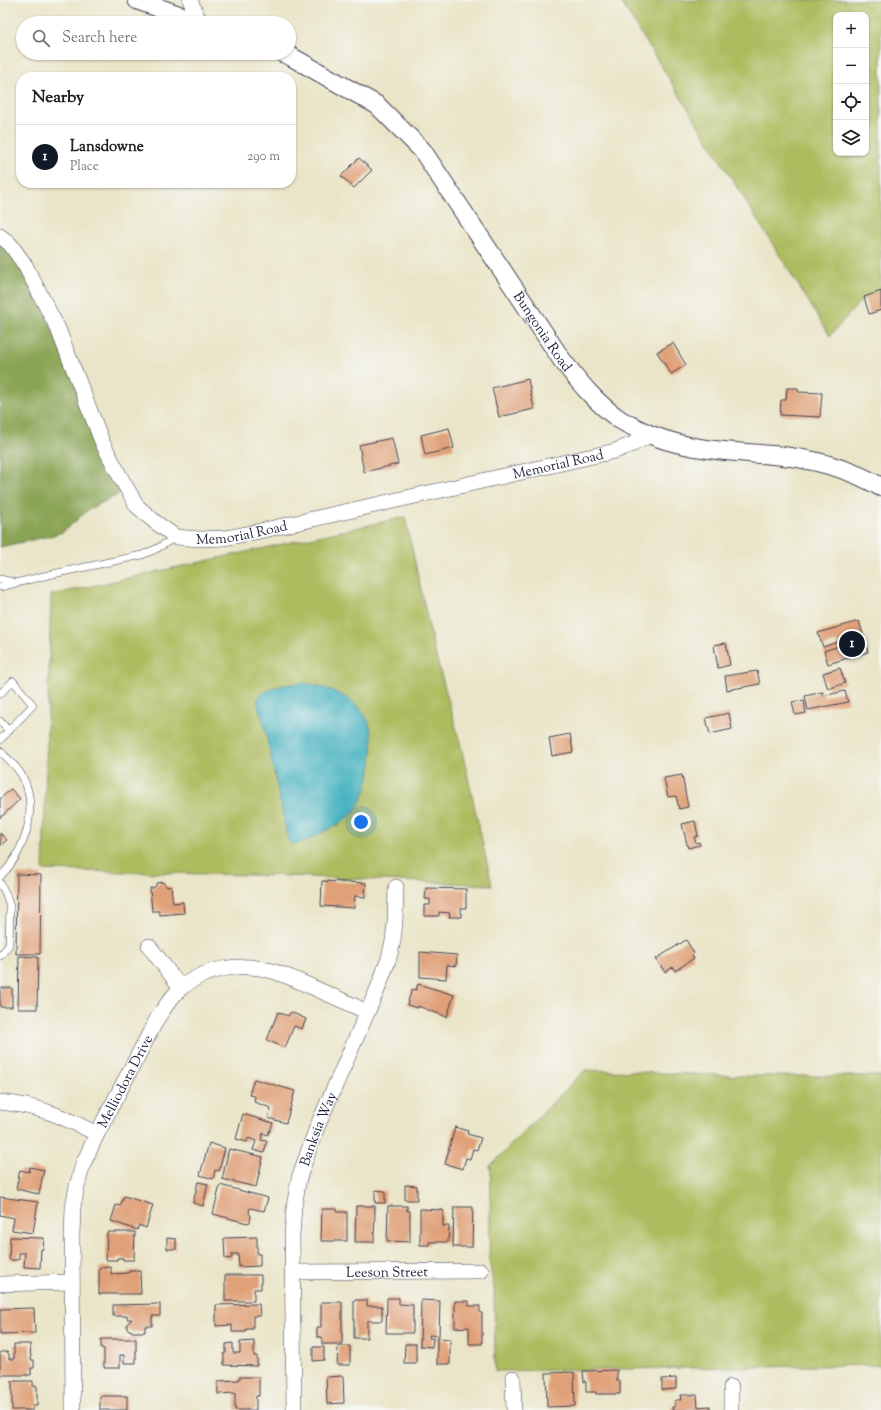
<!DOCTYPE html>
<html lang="en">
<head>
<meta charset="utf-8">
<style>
  body { margin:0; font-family:"Sorts Mill Goudy",serif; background:#f2f2f2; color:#222 }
  .controls { position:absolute; right:12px; top:12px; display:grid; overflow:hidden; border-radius:8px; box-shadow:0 1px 3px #0004 }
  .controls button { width:36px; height:36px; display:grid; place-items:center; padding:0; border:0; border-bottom:1px solid #e0e0e0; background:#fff; color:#222; font:20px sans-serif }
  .you { position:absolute; left:361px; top:822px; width:14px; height:14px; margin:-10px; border:3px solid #fff; border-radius:50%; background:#1a73e8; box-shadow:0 0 0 6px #1a73e833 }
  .badge { display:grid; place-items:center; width:26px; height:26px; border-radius:50%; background:#111827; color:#fff; font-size:13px; font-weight:700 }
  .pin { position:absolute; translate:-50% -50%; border:2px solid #fff; box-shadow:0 1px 4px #0006 }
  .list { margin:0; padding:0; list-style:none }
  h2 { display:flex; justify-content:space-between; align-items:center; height:52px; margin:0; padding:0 16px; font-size:17px }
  h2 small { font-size:13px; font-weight:400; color:#767676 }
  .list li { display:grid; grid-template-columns:26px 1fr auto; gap:12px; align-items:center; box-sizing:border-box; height:64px; padding:0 16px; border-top:1px solid #e0e0e0 }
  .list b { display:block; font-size:15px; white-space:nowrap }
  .list p { margin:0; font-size:13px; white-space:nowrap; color:#767676 }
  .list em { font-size:13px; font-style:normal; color:#767676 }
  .icon { flex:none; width:22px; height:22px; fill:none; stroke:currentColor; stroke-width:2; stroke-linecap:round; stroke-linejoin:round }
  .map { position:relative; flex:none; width:881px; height:1410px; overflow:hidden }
  .search { position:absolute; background:#fff; box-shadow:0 1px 3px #0004; left:16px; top:16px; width:280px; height:44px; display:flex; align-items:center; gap:10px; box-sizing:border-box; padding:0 14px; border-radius:22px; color:#767676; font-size:15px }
  .panel { position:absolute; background:#fff; box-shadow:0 1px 3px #0004; left:16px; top:72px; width:280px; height:116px; border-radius:16px }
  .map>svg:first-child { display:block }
  .green { fill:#adbc5e; stroke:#686f4c; fill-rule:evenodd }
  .forest { fill:#8aa455; stroke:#566348 }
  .water { fill:#43b1bf; stroke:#326a7d }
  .building { fill:#e0a078 }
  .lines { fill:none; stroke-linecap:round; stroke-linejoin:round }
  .service-casing { stroke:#403f50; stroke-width:8 }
  .minor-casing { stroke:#403f50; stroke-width:16 }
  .tertiary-casing { stroke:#403f50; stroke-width:20 }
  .service { stroke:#fff; stroke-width:7 }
  .minor { stroke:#fff; stroke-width:15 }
  .tertiary { stroke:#fff; stroke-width:18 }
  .labels { text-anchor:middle; stroke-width:4; stroke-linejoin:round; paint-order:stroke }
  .street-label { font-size:14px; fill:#22223b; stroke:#f6f6f2 }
</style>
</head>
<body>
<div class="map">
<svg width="881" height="1410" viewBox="0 0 881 1410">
  <rect width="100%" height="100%" fill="#f6f6f2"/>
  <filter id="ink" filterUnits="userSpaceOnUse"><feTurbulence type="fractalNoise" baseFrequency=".025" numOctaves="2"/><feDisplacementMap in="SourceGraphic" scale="8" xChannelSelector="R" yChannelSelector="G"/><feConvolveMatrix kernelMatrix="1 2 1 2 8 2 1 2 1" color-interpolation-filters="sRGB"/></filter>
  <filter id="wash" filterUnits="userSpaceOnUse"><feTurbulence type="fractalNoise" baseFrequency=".012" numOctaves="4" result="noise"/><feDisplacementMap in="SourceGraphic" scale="16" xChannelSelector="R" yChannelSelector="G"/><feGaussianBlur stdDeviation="0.9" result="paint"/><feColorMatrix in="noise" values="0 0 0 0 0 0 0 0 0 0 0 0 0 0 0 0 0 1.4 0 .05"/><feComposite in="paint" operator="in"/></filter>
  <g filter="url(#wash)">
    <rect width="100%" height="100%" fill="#eae5c8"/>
    <!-- green -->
    <path class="green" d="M 620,0 L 881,0 L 881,291 L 864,297 L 830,336 ZM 836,15 L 866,15 L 866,153 L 836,153 Z
      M 405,517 L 434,649 L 460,742 L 492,885 L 289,876 L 43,870 L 51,595 Z
      M 585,1070 L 745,1076 L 881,1076 L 881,1365 L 495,1371 L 494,1288 L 489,1260 L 491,1172 L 490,1166 Z"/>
    <!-- forest -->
    <path class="forest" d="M 0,241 L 15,258 L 51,325 L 121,493 L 88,510 L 63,532 L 50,536 L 0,547 Z"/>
    <!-- water -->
    <path class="water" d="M 304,683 C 316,685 327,688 339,694 C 371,709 375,730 371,764 C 369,780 365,797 355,810 C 346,821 332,828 319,834 C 310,839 302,844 291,844 L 289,842 L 288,839 L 264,724 L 257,702 C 261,686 290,684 304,683 Z"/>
    <g id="blocks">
      <!-- building -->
      <path class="building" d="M 359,158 L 372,170 L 354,188 L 341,176 Z
        M 881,291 L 881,310 L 869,314 L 864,297 Z
        M 673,343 L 686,365 L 671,374 L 657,352 Z
        M 528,379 L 534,409 L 499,417 L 492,388 Z
        M 787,388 L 798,388 L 798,392 L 822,393 L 820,417 L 780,415 L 781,400 L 786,400 Z
        M 449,428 L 454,448 L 425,455 L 421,435 Z
        M 392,438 L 398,464 L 364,472 L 359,445 Z
        M 859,621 L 868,652 L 828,664 L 824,651 L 839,646 L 837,642 L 823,647 L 818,633 Z
        M 726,643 L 730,665 L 718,668 L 714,645 Z
        M 840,668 L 845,683 L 828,689 L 823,673 Z
        M 757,671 L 760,684 L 727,690 L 725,676 Z
        M 845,691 L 848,702 L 808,710 L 805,696 L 823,692 L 823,696 Z
        M 804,700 L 806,713 L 795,715 L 792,702 Z
        M 729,713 L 732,729 L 710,734 L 706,718 Z
        M 570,734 L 573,752 L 552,756 L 549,738 Z
        M 682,775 L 688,807 L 679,809 L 676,796 L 668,797 L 664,778 Z
        M 11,789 L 20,799 L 0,818 L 0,799 Z
        M 695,821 L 698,836 L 694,837 L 696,843 L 699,842 L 700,845 L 688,848 L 682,824 Z
        M 0,833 L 7,840 L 0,846 Z
        M 17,874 L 41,875 L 40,954 L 16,954 Z
        M 322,881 L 366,883 L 365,897 L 355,896 L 354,908 L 321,906 Z
        M 163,882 L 167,887 L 171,886 L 173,903 L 183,902 L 184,913 L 160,915 L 159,911 L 152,911 L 150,888 L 154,888 L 157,883 Z
        M 426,888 L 466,889 L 466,908 L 461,908 L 461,917 L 449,917 L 450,913 L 439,912 L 439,916 L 424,916 L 424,905 L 430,905 L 430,899 L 425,899 Z
        M 686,940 L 694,953 L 692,955 L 694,958 L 675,971 L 673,967 L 665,972 L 656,959 Z
        M 420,952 L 457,955 L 456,966 L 447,965 L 446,979 L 420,977 Z
        M 19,956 L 38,957 L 37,1009 L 18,1009 Z
        M 418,984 L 454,995 L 447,1017 L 418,1006 L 418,1008 L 407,1005 L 412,989 L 416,990 Z
        M 0,988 L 12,988 L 12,1007 L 0,1007 Z
        M 278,1012 L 288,1016 L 291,1012 L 306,1019 L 302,1029 L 294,1026 L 285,1048 L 267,1040 Z
        M 254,1079 L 295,1091 L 286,1123 L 268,1118 L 271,1108 L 254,1102 L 255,1096 L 249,1095 Z
        M 243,1114 L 273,1123 L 270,1131 L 269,1131 L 268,1135 L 263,1133 L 261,1140 L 267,1141 L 264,1153 L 253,1150 L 256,1141 L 248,1138 L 247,1142 L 236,1139 Z
        M 455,1127 L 468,1131 L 467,1134 L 481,1138 L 477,1150 L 473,1149 L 470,1159 L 466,1158 L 463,1169 L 445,1164 Z
        M 209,1143 L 225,1148 L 219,1171 L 215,1170 L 213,1179 L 200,1175 Z
        M 229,1149 L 263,1157 L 256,1187 L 222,1179 Z
        M 30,1167 L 44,1170 L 39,1194 L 16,1189 L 20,1170 L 29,1172 Z
        M 198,1182 L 208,1184 L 203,1206 L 193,1203 Z
        M 220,1185 L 268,1198 L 264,1211 L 250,1208 L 249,1213 L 251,1216 L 250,1222 L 247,1223 L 213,1214 Z
        M 405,1185 L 417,1186 L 417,1200 L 405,1200 Z
        M 375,1190 L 385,1191 L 385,1203 L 375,1203 Z
        M 124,1196 L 153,1205 L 146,1228 L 139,1225 L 137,1230 L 111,1221 L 116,1205 L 120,1206 Z
        M 0,1197 L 38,1202 L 33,1233 L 12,1230 L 14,1218 L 0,1215 Z
        M 356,1206 L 375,1206 L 374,1242 L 355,1242 Z
        M 388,1206 L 407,1206 L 407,1211 L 410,1211 L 410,1242 L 387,1241 Z
        M 454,1207 L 473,1207 L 472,1247 L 453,1247 Z
        M 322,1209 L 337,1209 L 337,1212 L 347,1212 L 347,1241 L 321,1241 Z
        M 420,1209 L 443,1210 L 443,1226 L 449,1226 L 448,1242 L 429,1242 L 429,1245 L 420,1245 Z
        M 107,1232 L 135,1232 L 134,1260 L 123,1260 L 123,1258 L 117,1258 L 117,1260 L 106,1260 Z
        M 10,1237 L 44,1238 L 43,1249 L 41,1249 L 40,1268 L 24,1267 L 25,1253 L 19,1253 L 19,1259 L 17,1260 L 10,1260 L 9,1259 Z
        M 257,1237 L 257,1254 L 260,1254 L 260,1266 L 239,1267 L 238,1254 L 232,1254 L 232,1258 L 225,1259 L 224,1238 Z
        M 167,1238 L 176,1239 L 176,1249 L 167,1249 Z
        M 111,1267 L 111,1274 L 129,1273 L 129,1271 L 140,1271 L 141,1294 L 99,1294 L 99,1268 Z
        M 225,1275 L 261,1275 L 261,1289 L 254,1289 L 254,1301 L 225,1301 Z
        M 387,1298 L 399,1298 L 399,1304 L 413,1305 L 413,1333 L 386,1333 Z
        M 354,1300 L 367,1300 L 367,1306 L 382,1306 L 382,1321 L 367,1321 L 367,1338 L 354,1338 Z
        M 421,1300 L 440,1301 L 439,1336 L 429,1335 L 429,1338 L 433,1338 L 432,1347 L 420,1346 Z
        M 455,1301 L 469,1301 L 469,1306 L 480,1306 L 480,1313 L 482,1313 L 482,1344 L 469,1344 L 469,1327 L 455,1328 Z
        M 321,1302 L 342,1302 L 342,1344 L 322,1344 L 322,1337 L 317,1337 L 317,1327 L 321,1327 Z
        M 160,1304 L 160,1316 L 152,1316 L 152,1326 L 145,1326 L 145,1332 L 132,1332 L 132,1331 L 127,1329 L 127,1324 L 132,1319 L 127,1319 L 127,1316 L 113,1316 L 113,1305 Z
        M 259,1304 L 260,1316 L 253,1316 L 253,1329 L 246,1329 L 246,1332 L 232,1332 L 232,1325 L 216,1326 L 216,1305 Z
        M 34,1308 L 35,1333 L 0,1334 L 0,1309 Z
        M 437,1338 L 450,1339 L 450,1364 L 437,1364 Z
        M 101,1339 L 136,1339 L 136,1363 L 124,1363 L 124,1355 L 120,1355 L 120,1368 L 104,1368 L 104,1349 L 101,1348 Z
        M 254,1341 L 254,1356 L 257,1356 L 257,1366 L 224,1365 L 224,1353 L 226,1353 L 226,1344 L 233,1343 L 233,1353 L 240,1353 L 240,1342 Z
        M 14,1344 L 30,1344 L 31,1360 L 34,1360 L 34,1368 L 31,1368 L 31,1375 L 0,1375 L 0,1353 L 1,1352 L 7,1352 L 9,1354 L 9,1359 L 14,1359 Z
        M 405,1344 L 416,1344 L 416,1363 L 404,1363 Z
        M 338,1346 L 350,1346 L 350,1365 L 337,1365 Z
        M 313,1347 L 324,1347 L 324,1360 L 313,1361 Z
        M 617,1370 L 617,1381 L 620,1381 L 620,1394 L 596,1394 L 596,1392 L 586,1392 L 586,1382 L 584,1382 L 583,1371 Z
        M 574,1372 L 575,1406 L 547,1407 L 546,1373 Z
        M 343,1376 L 344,1403 L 327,1404 L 326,1377 Z
        M 239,1377 L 259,1377 L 259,1396 L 256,1396 L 256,1410 L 235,1410 L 235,1393 L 218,1394 L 218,1381 L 239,1380 Z
        M 676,1378 L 676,1389 L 662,1390 L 662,1379 Z
        M 12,1381 L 33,1381 L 33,1386 L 37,1386 L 37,1406 L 33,1406 L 33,1410 L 12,1410 Z
        M 680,1395 L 697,1395 L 698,1407 L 710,1406 L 710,1410 L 672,1410 L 672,1407 L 675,1407 L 675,1400 L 681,1400 Z
        M 100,1396 L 127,1396 L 127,1410 L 100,1410 Z"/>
    </g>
  </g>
  <g filter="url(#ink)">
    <use href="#blocks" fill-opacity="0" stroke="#403f50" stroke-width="1"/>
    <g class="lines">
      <!-- service casing -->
      <g class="service-casing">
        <path id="service" d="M 0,579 L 13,582
          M 0,587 L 48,575 L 142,555 L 156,549 L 176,537
          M 0,694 L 13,681 L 33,705 L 0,740
          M 0,721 L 9,731
          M 0,751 C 9,760 20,769 25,782 C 38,814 23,854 0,877
          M 0,883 L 6,894 L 10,907 L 9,945 L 0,956"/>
      </g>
      <!-- minor casing -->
      <g class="minor-casing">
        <g id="minor">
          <path d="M 190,0 L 200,23"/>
          <path id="s1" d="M 0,236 L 10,244 L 25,265 L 58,329 L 103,444 L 122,480 L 137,506 L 155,522 L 176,537 L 199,539 L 225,538 L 251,533 L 615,451 L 633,444 L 650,435"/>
          <path d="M 149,946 L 181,988"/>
          <path d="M 0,1102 C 40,1106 62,1116 97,1134"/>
          <path id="s2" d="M 293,1272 L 481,1271"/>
          <path d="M 0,1284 L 72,1282"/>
          <path d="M 513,1378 L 514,1410"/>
          <path d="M 731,1387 L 731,1410"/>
          <path id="s3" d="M 73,1410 L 72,1235 L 73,1207 L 77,1186 L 83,1164 L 97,1134 L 158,1017 C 165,1007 171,997 180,989 C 203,968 243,962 272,971 C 286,975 299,981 312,987 C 330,995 349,1003 367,1012"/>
          <path id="s4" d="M 294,1410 L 292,1236 L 294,1207 L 299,1178 L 317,1127 L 378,988 L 389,958 L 393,941 L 395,922 L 396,887"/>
        </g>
      </g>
      <!-- tertiary casing -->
      <g class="tertiary-casing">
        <g id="tertiary">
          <path d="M 137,0 L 201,23"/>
          <path id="s5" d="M 282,53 L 290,56 L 377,105 L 422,150 L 562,360 C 579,382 596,403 619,419 C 625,423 632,426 638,429 C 683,452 734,451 783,456 C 817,460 852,470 881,487"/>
        </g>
      </g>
      <!-- service -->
      <use href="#service" class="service"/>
      <!-- minor -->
      <use href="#minor" class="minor"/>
      <!-- tertiary -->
      <use href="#tertiary" class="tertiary"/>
    </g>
  </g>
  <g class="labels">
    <!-- street labels -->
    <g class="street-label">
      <text dy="5" stroke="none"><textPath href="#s5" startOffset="390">Bungonia Road</textPath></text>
      <text dy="5" stroke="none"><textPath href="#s1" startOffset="745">Memorial Road</textPath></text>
      <text dy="5" stroke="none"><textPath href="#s1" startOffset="421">Memorial Road</textPath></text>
      <text dy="5" stroke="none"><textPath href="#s3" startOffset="340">Melliodora Drive</textPath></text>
      <text dy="5" stroke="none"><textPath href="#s4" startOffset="285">Banksia Way</textPath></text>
      <text dy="5" stroke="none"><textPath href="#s2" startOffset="94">Leeson Street</textPath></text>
    </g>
  </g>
</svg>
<div class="controls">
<button>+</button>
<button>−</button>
<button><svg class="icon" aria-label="locate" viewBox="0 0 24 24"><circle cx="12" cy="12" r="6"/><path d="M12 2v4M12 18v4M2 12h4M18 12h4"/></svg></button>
<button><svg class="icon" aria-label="layers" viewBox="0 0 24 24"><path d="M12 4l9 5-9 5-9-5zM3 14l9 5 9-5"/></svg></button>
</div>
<div class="you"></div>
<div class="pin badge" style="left:852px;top:644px">1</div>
<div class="search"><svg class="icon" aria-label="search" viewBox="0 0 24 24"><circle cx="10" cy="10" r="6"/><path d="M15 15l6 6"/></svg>Search here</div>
<section class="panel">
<h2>Nearby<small></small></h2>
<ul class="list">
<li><span class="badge">1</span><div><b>Lansdowne</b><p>Place</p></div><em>290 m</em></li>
</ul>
</section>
</div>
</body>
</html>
